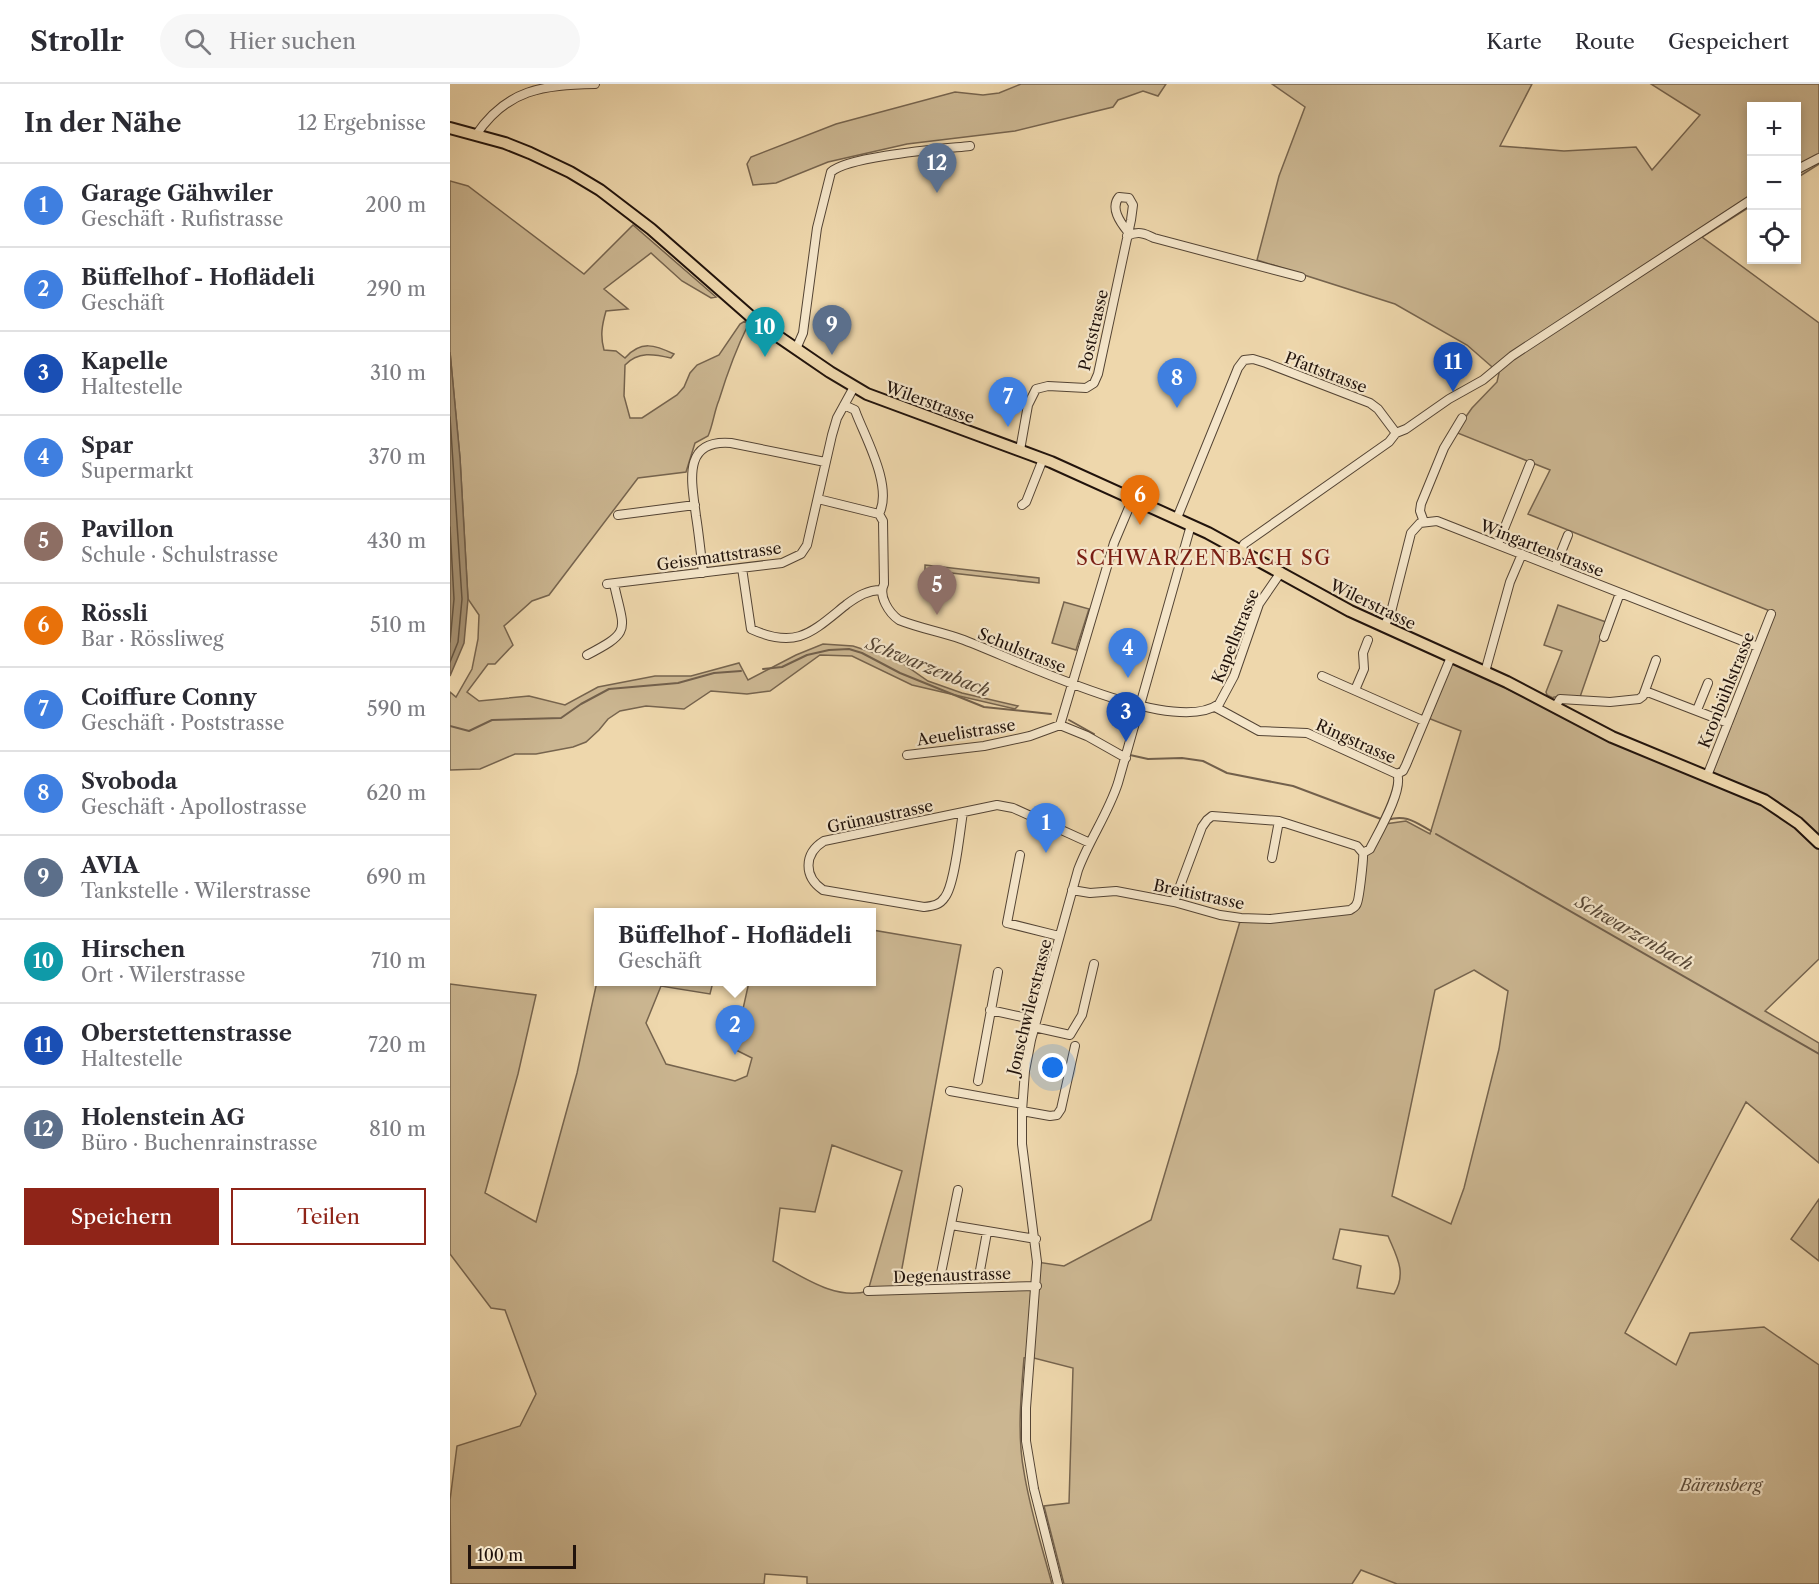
<!DOCTYPE html>
<html lang="de">
<head>
<meta charset="utf-8">
<style>
  body { margin:0; font-family:"Libre Caslon Text",serif; background:#f7f7f7; color:#2b2b33 }
  .controls { position:absolute; right:18px; top:18px; display:grid; overflow:hidden; border-radius:0px; box-shadow:0 3px 9px #0003 }
  .controls button { width:54px; height:54px; display:grid; place-items:center; padding:0; border:0; border-bottom:2px solid #e1e1e2; background:#fff; color:#2b2b33; font:30px sans-serif }
  .scale { position:absolute; left:18px; bottom:15px; width:108px; box-sizing:border-box; padding-left:6px; border:3px solid #21130c; border-top:0; font-size:16px; line-height:21px; white-space:nowrap; color:#21130c; -webkit-text-stroke:4px #f4e5c9; paint-order:stroke }
  .you { position:absolute; left:603px; top:984px; width:21px; height:21px; margin:-15px; border:4px solid #fff; border-radius:50%; background:#1a73e8; box-shadow:0 0 0 9px #1a73e833 }
  .badge { display:grid; place-items:center; width:39px; height:39px; border-radius:50%; background:#8f2418; color:#fff; font-size:20px; font-weight:700 }
  .pin { position:absolute; translate:-50% -50px; filter:drop-shadow(0 2px 3px #0008) }
  .pin::after { content:''; position:absolute; top:32px; width:21px; height:18px; background:inherit; clip-path:polygon(0 0,100% 0,50% 100%) }
  .popup { position:absolute; left:144px; top:824px; width:282px; height:78px; box-sizing:border-box; display:grid; place-content:center; border-radius:0px; background:#fff; filter:drop-shadow(0 2px 4px #0005); font-size:20px; white-space:nowrap; color:#7c7c81 }
  .popup b { font-size:22px; color:#2b2b33 }
  .popup::after { content:''; position:absolute; left:50%; top:100%; margin-left:-12px; border:12px solid transparent; border-top-color:#fff }
  .list { margin:0; padding:0; list-style:none }
  h2 { display:flex; justify-content:space-between; align-items:center; height:78px; margin:0; padding:0 24px; font-size:26px }
  h2 small { font-size:20px; font-weight:400; color:#7c7c81 }
  .list li { display:grid; grid-template-columns:39px 1fr auto; gap:18px; align-items:center; box-sizing:border-box; height:84px; padding:0 24px; border-top:2px solid #e1e1e2 }
  .list b { display:block; font-size:22px; white-space:nowrap }
  .list p { margin:0; font-size:20px; white-space:nowrap; color:#7c7c81 }
  .list em { font-size:20px; font-style:normal; color:#7c7c81 }
  .actions { display:flex; gap:12px; padding:18px 24px }
  .actions a { flex:1; padding:14px 0; border:2px solid #8f2418; border-radius:0px; text-align:center; font-size:21px; color:#8f2418 }
  .actions .main { background:#8f2418; color:#fff }
  .icon { flex:none; width:33px; height:33px; fill:none; stroke:currentColor; stroke-width:2; stroke-linecap:round; stroke-linejoin:round }
  .map { position:relative; flex:none; width:1369px; height:1500px; overflow:hidden }
  header { display:flex; align-items:center; gap:36px; box-sizing:border-box; height:84px; padding:0 30px; background:#fff; border-bottom:2px solid #e1e1e2 }
  header strong { font-size:28px }
  nav { display:flex; gap:33px; margin-inline-start:auto; font-size:21px }
  .search { width:420px; height:54px; background:#f7f7f7; display:flex; align-items:center; gap:15px; box-sizing:border-box; padding:0 21px; border-radius:33px; color:#7c7c81; font-size:22px }
  main { display:flex }
  aside { flex:1; background:#fff }
  .map>svg:first-child { display:block }
  .green { fill:#cbb691; stroke:#76644e; stroke-width:1.5; fill-rule:evenodd }
  .water { fill:#a89476; stroke:#72604c; stroke-width:1.5 }
  .lines { fill:none; stroke-linecap:round; stroke-linejoin:round }
  .shore { stroke:#645441; stroke-width:1.5 }
  .stream { stroke:#72604c; stroke-width:2 }
  .minor-casing { stroke:#544434; stroke-width:10 }
  .major-casing { stroke:#21130c; stroke-width:14 }
  .minor { stroke:#f4e5c9; stroke-width:8 }
  .major { stroke:#eed7ac; stroke-width:10 }
  .labels { text-anchor:middle; stroke-width:4.5; stroke-linejoin:round; paint-order:stroke }
  .street-label { font-size:16px; fill:#21130c; stroke:#f4e5c9 }
  .park-label { font-size:16px; font-style:italic; fill:#5c4c3b; stroke:#f4e5c9 }
  .water-label { font-size:18px; font-style:italic; fill:#574736; stroke:#f4e5c9 }
  .quarter-label { font-size:20px; letter-spacing:1.5px; fill:#7a1f14; stroke:#f4e5c9 }
</style>
</head>
<body>
<header>
<strong>Strollr</strong>
<div class="search"><svg class="icon" aria-label="search" viewBox="0 0 24 24"><circle cx="10" cy="10" r="6"/><path d="M15 15l6 6"/></svg>Hier suchen</div>
<nav><a>Karte</a><a>Route</a><a>Gespeichert</a></nav>
</header>
<main>
<aside>
<h2>In der Nähe<small>12 Ergebnisse</small></h2>
<ul class="list">
<li><span class="badge" style="background:#3f7fe0">1</span><div><b>Garage Gähwiler</b><p>Geschäft · Rufistrasse</p></div><em>200 m</em></li>
<li><span class="badge" style="background:#3f7fe0">2</span><div><b>Büffelhof - Hoflädeli</b><p>Geschäft</p></div><em>290 m</em></li>
<li><span class="badge" style="background:#1a4fb4">3</span><div><b>Kapelle</b><p>Haltestelle</p></div><em>310 m</em></li>
<li><span class="badge" style="background:#3f7fe0">4</span><div><b>Spar</b><p>Supermarkt</p></div><em>370 m</em></li>
<li><span class="badge" style="background:#8d6e63">5</span><div><b>Pavillon</b><p>Schule · Schulstrasse</p></div><em>430 m</em></li>
<li><span class="badge" style="background:#e8710a">6</span><div><b>Rössli</b><p>Bar · Rössliweg</p></div><em>510 m</em></li>
<li><span class="badge" style="background:#3f7fe0">7</span><div><b>Coiffure Conny</b><p>Geschäft · Poststrasse</p></div><em>590 m</em></li>
<li><span class="badge" style="background:#3f7fe0">8</span><div><b>Svoboda</b><p>Geschäft · Apollostrasse</p></div><em>620 m</em></li>
<li><span class="badge" style="background:#5c6f8a">9</span><div><b>AVIA</b><p>Tankstelle · Wilerstrasse</p></div><em>690 m</em></li>
<li><span class="badge" style="background:#0f9aa8">10</span><div><b>Hirschen</b><p>Ort · Wilerstrasse</p></div><em>710 m</em></li>
<li><span class="badge" style="background:#1a4fb4">11</span><div><b>Oberstettenstrasse</b><p>Haltestelle</p></div><em>720 m</em></li>
<li><span class="badge" style="background:#5c6f8a">12</span><div><b>Holenstein AG</b><p>Büro · Buchenrainstrasse</p></div><em>810 m</em></li>
</ul>
<div class="actions"><a class="main">Speichern</a><a>Teilen</a></div>
</aside>
<div class="map">
<svg width="1369" height="1500" viewBox="0 0 1369 1500">
  <rect width="100%" height="100%" fill="#eed7ac"/>
  <filter id="stains"><feTurbulence type="fractalNoise" baseFrequency=".00333" numOctaves="4"/><feColorMatrix values="0 0 0 0 .2 0 0 0 0 .09 0 0 0 0 .02 0 0 0 .5 -.17"/></filter>
  <radialGradient id="worn" r=".72"><stop offset=".6" stop-color="#630" stop-opacity="0"/><stop offset="1" stop-color="#630" stop-opacity=".3"/></radialGradient>
  <!-- green -->
  <path class="green" d="M 571,0 L 716,0 L 708,12 L 693,7 L 668,16 L 663,23 L 565,47 L 457,60 L 378,78 L 326,99 L 303,101 L 297,80 L 301,73 L 386,40 L 505,8 L 533,11 L 549,9 Z
    M 822,0 L 1082,0 L 1050,62 L 1114,67 L 1186,63 L 1202,86 L 1250,31 L 1201,0 L 1369,0 L 1369,80 L 1347,94 L 1346,22 L 1302,22 L 1301,122 L 1252,153 L 1369,239 L 1369,875 L 1315,927 L 1369,959 L 1369,1079 L 1296,1018 L 1175,1249 L 1226,1281 L 1240,1249 L 1314,1243 L 1369,1281 L 1369,1500 L 947,1500 L 911,1486 L 902,1500 L 614,1500 L 594,1422 L 619,1419 L 623,1284 L 580,1273 L 574,1274 C 571,1312 567,1351 574,1388 C 580,1426 592,1463 602,1500 L 357,1500 L 357,1493 L 315,1490 L 314,1500 L 1,1500 L 0,1416 L 7,1362 L 70,1342 L 86,1310 L 55,1226 L 41,1224 L 0,1170 L 0,900 L 86,911 L 68,990 L 35,1109 L 86,1138 L 127,989 L 148,893 L 148,898 L 263,898 L 260,910 L 211,902 L 196,939 L 216,980 L 285,997 L 297,992 L 302,974 L 284,965 L 299,898 L 422,898 L 422,846 L 511,861 L 448,1206 L 586,1202 L 587,1178 L 614,1182 L 701,1136 L 791,834 L 903,824 L 910,791 L 918,769 L 935,740 L 956,737 L 980,750 L 1011,647 L 978,634 L 1000,580 L 1004,579 C 1058,603 1108,633 1161,657 C 1193,672 1226,685 1259,698 L 1325,529 L 1078,430 L 1100,386 L 1005,348 L 1022,324 L 1047,298 L 1049,289 L 1017,261 L 945,220 L 807,176 L 829,92 L 855,23 ZM 1024,886 L 1058,907 L 1049,965 L 1014,1104 L 1001,1140 L 942,1112 L 985,906 ZM 382,1061 L 452,1087 L 418,1207 C 385,1217 352,1192 323,1177 L 330,1124 L 365,1128 ZM 890,1145 L 938,1152 C 947,1173 957,1189 944,1210 L 907,1204 L 911,1182 L 883,1175 Z
    M 0,97 L 18,102 L 134,190 L 183,141 L 266,213 L 261,214 L 232,197 L 201,169 L 154,205 L 178,225 L 156,227 C 152,241 150,252 154,266 L 166,267 L 175,274 C 191,256 205,261 224,270 L 221,274 C 204,270 188,267 175,281 L 174,312 L 180,334 L 192,334 L 227,311 L 234,303 L 240,289 L 247,281 L 269,271 L 290,240 L 295,237 L 298,241 C 286,265 277,290 269,316 C 264,328 263,341 258,352 L 245,359 L 236,388 L 188,394 L 99,511 L 82,517 L 54,542 L 63,561 L 45,580 L 38,580 L 17,608 L 29,617 L 79,612 L 115,621 L 148,603 L 205,592 L 241,592 L 289,579 L 298,596 L 346,571 L 373,560 L 403,562 L 449,577 L 478,597 L 512,609 L 568,622 L 565,625 L 462,601 L 402,572 L 370,571 L 320,607 L 297,610 L 261,607 L 234,625 L 196,622 L 170,627 L 158,635 L 149,646 L 136,658 L 123,663 L 86,670 L 65,670 L 30,685 L 0,686 L 0,608 L 6,613 L 22,585 L 28,555 L 29,531 L 18,515 L 10,374 L 0,268 Z
    M 475,481 L 589,494 L 589,499 L 475,486 Z
    M 614,518 L 639,525 L 626,566 L 602,559 Z
    M 1108,521 L 1156,538 L 1130,613 L 1104,613 L 1103,614 L 1097,611 L 1096,608 L 1112,567 L 1094,561 Z
    M 1369,1115 L 1369,1177 L 1341,1155 Z"/>
  <!-- water -->
  <path class="water" d="M 0,268 L 10,374 L 18,515 L 14,559 L 0,592 Z"/>
  <g class="lines">
    <!-- shore -->
    <path class="shore" d="M 0,333 L 12,515 L 8,558 L 0,578
      M 0,443 L 4,515 L 0,558"/>
    <!-- stream -->
    <path class="stream" d="M 313,585 L 332,583 L 357,571 L 379,566 L 399,565 L 412,569 L 450,589 L 534,623 L 601,630
      M 619,636 L 644,650
      M 0,642 L 19,647 L 42,636 L 111,634 L 131,620 L 159,605 L 228,599 L 264,589 L 291,587
      M 680,671 L 698,675 L 732,674 L 753,677 L 777,689 L 843,702 L 931,735
      M 937,736 C 956,730 965,738 981,747
      M 986,750 L 1369,970"/>
    <!-- minor casing -->
    <g class="minor-casing">
      <path id="minor" d="M 26,51 C 57,5 93,1 145,0
        M 1346,86 L 1369,74
        M 677,152 C 688,147 694,149 704,154 L 851,193
        M 346,265 L 353,249 L 367,144 L 381,88 C 398,72 492,65 520,62
        M 394,321 L 405,326 L 406,329 C 416,355 443,403 429,430
        M 570,366 L 578,321 L 586,305 L 598,302 L 636,304 L 644,299 L 648,290 L 681,136 L 683,121 L 679,114 L 669,113 C 660,124 670,138 678,148
        M 368,415 L 429,430
        M 572,421 L 576,418 L 593,375
        M 429,430 L 433,437 L 434,500 C 428,512 439,529 449,536 C 469,544 491,548 511,555 C 562,573 722,654 769,620 L 784,592 L 809,520 L 831,488
        M 168,431 L 245,421
        M 727,434 L 788,284 L 794,276 L 803,275 L 816,279 L 920,319 L 928,325 L 946,349
        M 974,438 L 970,427 L 971,420 L 994,364 L 1012,334
        M 1048,460 L 1080,380
        M 791,466 L 794,460 L 939,358 L 946,349 L 956,345 L 999,315 L 1033,296 L 1062,272 L 1302,115
        M 1105,483 L 1118,451
        M 292,484 L 301,545 C 347,566 362,548 397,520 C 408,512 418,506 431,506
        M 253,489 C 251,470 249,451 246,432 C 242,399 231,355 281,359 L 375,378
        M 157,500 L 332,479 L 351,470 L 357,461 L 382,351 L 387,334 L 404,303
        M 934,543 L 941,528 L 961,449 L 970,439 L 987,437 L 1308,563
        M 1154,553 L 1170,509
        M 137,571 C 183,547 174,547 164,500
        M 1035,588 L 1060,498 L 1072,470
        M 872,592 L 974,637
        M 905,606 L 914,585 L 913,569 L 918,556
        M 1195,607 L 1278,639
        M 765,623 L 809,647 L 857,649 L 947,690
        M 1105,623 L 1110,615 L 1160,618 L 1189,615 L 1193,612 L 1206,576
        M 1247,626 L 1258,599
        M 610,641 L 664,459 L 683,414
        M 457,671 L 534,662 L 580,652 L 610,641 L 637,652 L 676,674
        M 947,690 L 953,687 L 956,681 L 1001,573
        M 1257,692 L 1321,530
        M 513,728 C 510,746 505,800 495,813 C 490,821 483,822 474,823 L 373,806 C 354,793 353,770 374,757 L 547,721 L 563,724 L 640,759
        M 570,771 L 557,839 L 609,852
        M 822,774 L 829,737
        M 622,806 L 640,809 L 666,807 L 724,818 L 770,831 L 791,834 L 820,835 L 900,826 C 903,824 906,823 907,819 C 909,816 914,772 913,769 L 920,765 C 928,749 954,705 947,690
        M 724,818 L 752,743 L 757,736 L 762,732 L 829,737 L 907,762 L 913,769
        M 540,926 L 586,936
        M 584,943 L 620,951 L 632,931 L 644,880
        M 528,997 L 548,888
        M 500,1007 L 572,1020
        M 572,1027 L 600,1032 L 607,1031 L 611,1025 L 625,962
        M 501,1141 L 586,1155
        M 491,1189 L 508,1106
        M 529,1192 L 537,1148
        M 418,1207 L 587,1202
        M 608,1500 L 584,1405 L 576,1357 L 576,1324 L 587,1178 L 572,1060 L 572,1027 L 575,987 L 581,956 L 628,786 C 639,756 658,730 668,699 L 741,441"/>
    </g>
    <!-- major casing -->
    <g class="major-casing">
      <path id="major" d="M 0,44 L 55,59 L 80,69 L 120,88 L 150,106 L 201,145 L 307,238 L 380,288 L 417,310 L 601,378 L 758,449 L 900,527 L 1057,598 L 1162,653 L 1314,716 L 1348,739 L 1369,759"/>
    </g>
    <!-- minor -->
    <use href="#minor" class="minor"/>
    <!-- major -->
    <use href="#major" class="major"/>
  </g>
  <g class="labels">
    <!-- street labels -->
    <g class="street-label">
      <text transform="translate(643 246) rotate(-77)" y="6">Poststrasse</text>
      <text transform="translate(876 288) rotate(21)" y="6">Pfattstrasse</text>
      <text transform="translate(480 318) rotate(20)" y="6">Wilerstrasse</text>
      <text transform="translate(1092 464) rotate(21)" y="6">Wingartenstrasse</text>
      <text transform="translate(269 472) rotate(-8)" y="6">Geissmattstrasse</text>
      <text transform="translate(923 520) rotate(26)" y="6">Wilerstrasse</text>
      <text transform="translate(785 552) rotate(-68)" y="6">Kapellstrasse</text>
      <text transform="translate(572 566) rotate(22)" y="6">Schulstrasse</text>
      <text transform="translate(1276 606) rotate(-68)" y="6">Kronbühlstrasse</text>
      <text transform="translate(516 648) rotate(-9)" y="6">Aeuelistrasse</text>
      <text transform="translate(906 657) rotate(24)" y="6">Ringstrasse</text>
      <text transform="translate(430 732) rotate(-12)" y="6">Grünaustrasse</text>
      <text transform="translate(749 810) rotate(12)" y="6">Breitistrasse</text>
      <text transform="translate(579 923) rotate(-76)" y="6">Jonschwilerstrasse</text>
      <text transform="translate(502 1191) rotate(-2)" y="6">Degenaustrasse</text>
    </g>
    <!-- park labels -->
    <g class="park-label">
      <text x="1271" y="1407">Bärensberg</text>
    </g>
    <!-- water labels -->
    <g class="water-label">
      <text transform="translate(478 583) rotate(22)" y="6">Schwarzenbach</text>
      <text transform="translate(1184 849) rotate(30)" y="6">Schwarzenbach</text>
    </g>
    <!-- quarter labels -->
    <g class="quarter-label">
      <text x="754" y="481">SCHWARZENBACH SG</text>
    </g>
  </g>
  <rect width="100%" height="100%" filter="url(#stains)"/>
  <rect width="100%" height="100%" fill="url(#worn)"/>
</svg>
<div class="controls">
<button>+</button>
<button>−</button>
<button><svg class="icon" aria-label="locate" viewBox="0 0 24 24"><circle cx="12" cy="12" r="6"/><path d="M12 2v4M12 18v4M2 12h4M18 12h4"/></svg></button>
</div>
<div class="scale">100 m</div>
<div class="you"></div>
<div class="pin badge" style="left:596px;top:769px;background:#3f7fe0">1</div>
<div class="pin badge" style="left:285px;top:971px;background:#3f7fe0">2</div>
<div class="popup"><b>Büffelhof - Hoflädeli</b>Geschäft</div>
<div class="pin badge" style="left:676px;top:658px;background:#1a4fb4">3</div>
<div class="pin badge" style="left:678px;top:594px;background:#3f7fe0">4</div>
<div class="pin badge" style="left:487px;top:531px;background:#8d6e63">5</div>
<div class="pin badge" style="left:690px;top:441px;background:#e8710a">6</div>
<div class="pin badge" style="left:558px;top:343px;background:#3f7fe0">7</div>
<div class="pin badge" style="left:727px;top:324px;background:#3f7fe0">8</div>
<div class="pin badge" style="left:382px;top:271px;background:#5c6f8a">9</div>
<div class="pin badge" style="left:315px;top:273px;background:#0f9aa8">10</div>
<div class="pin badge" style="left:1003px;top:308px;background:#1a4fb4">11</div>
<div class="pin badge" style="left:487px;top:109px;background:#5c6f8a">12</div>
</div>
</main>
</body>
</html>
